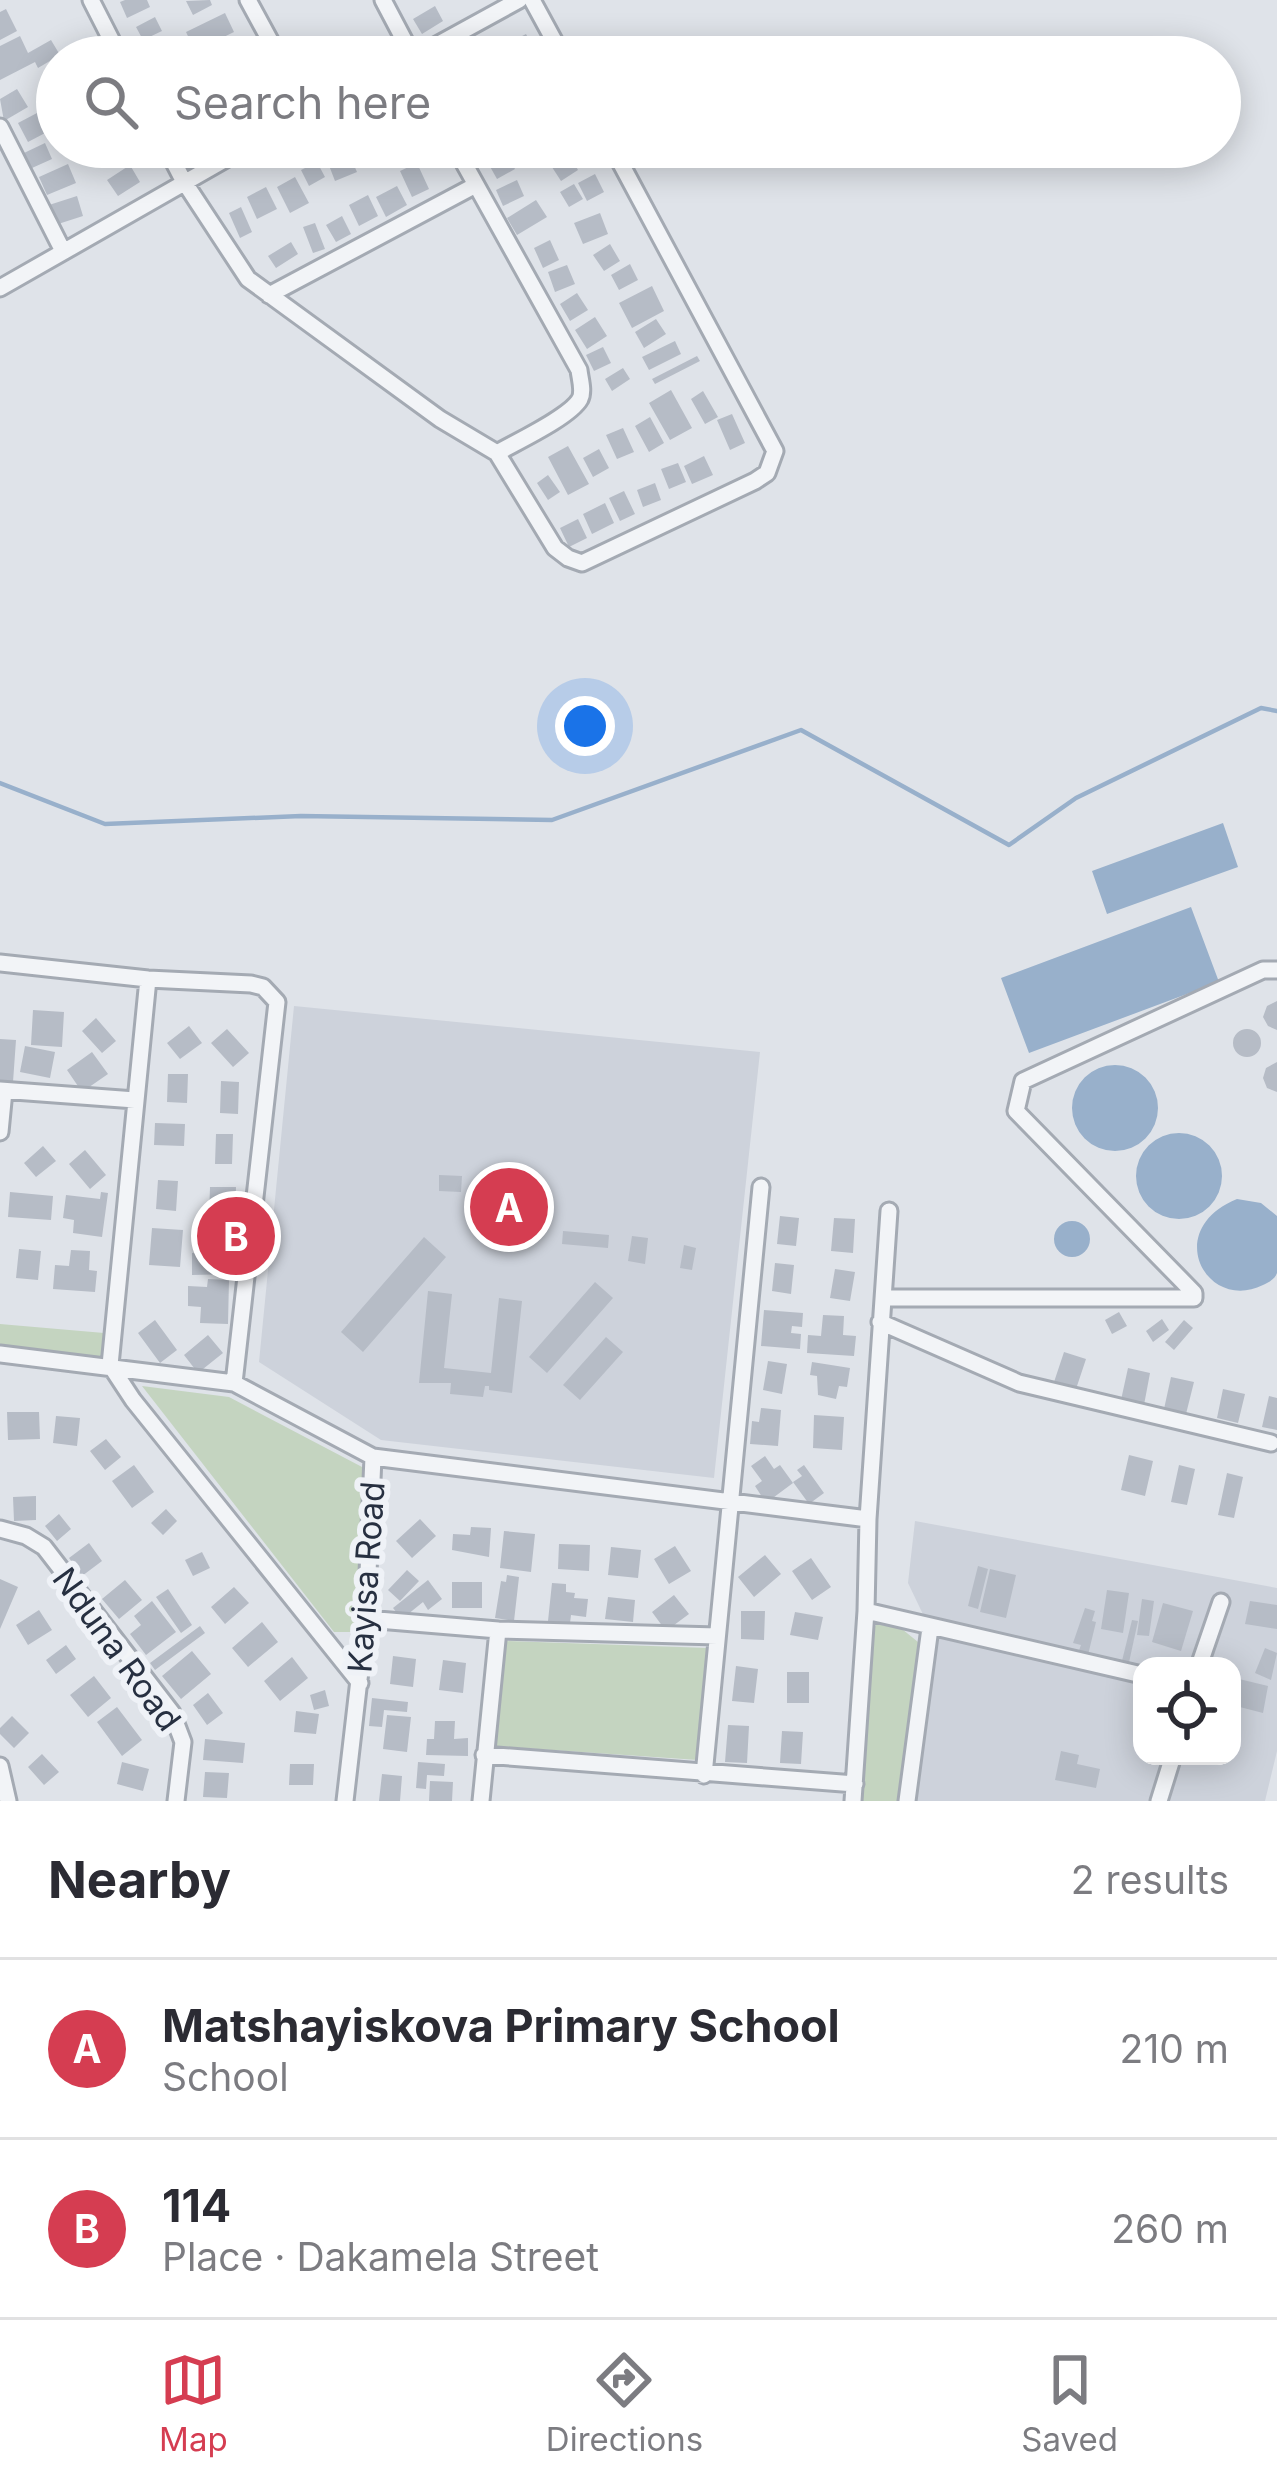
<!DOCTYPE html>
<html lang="en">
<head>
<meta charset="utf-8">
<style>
  body { margin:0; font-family:Inter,sans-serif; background:#f7f7f7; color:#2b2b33 }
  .controls { position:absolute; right:36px; bottom:36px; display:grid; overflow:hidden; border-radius:24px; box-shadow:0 6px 30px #0003 }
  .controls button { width:108px; height:108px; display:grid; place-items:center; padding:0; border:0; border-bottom:3px solid #e1e1e2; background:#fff; color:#2b2b33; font:60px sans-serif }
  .you { position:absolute; left:585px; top:726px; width:42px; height:42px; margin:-30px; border:9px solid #fff; border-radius:50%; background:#1a73e8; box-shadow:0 0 0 18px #1a73e833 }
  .badge { display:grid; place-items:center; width:78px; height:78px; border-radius:50%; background:#d53d51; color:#fff; font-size:39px; font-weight:700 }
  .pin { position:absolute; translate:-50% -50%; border:6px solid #fff; box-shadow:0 3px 12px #0006 }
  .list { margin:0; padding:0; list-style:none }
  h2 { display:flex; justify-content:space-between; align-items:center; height:156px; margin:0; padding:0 48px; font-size:51px }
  h2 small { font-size:39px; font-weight:400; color:#7c7c81 }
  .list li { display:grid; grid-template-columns:78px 1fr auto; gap:36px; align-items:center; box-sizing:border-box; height:180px; padding:0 48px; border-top:3px solid #e1e1e2 }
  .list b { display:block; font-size:45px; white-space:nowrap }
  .list p { margin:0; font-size:39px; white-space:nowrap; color:#7c7c81 }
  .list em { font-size:39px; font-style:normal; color:#7c7c81 }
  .icon { flex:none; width:66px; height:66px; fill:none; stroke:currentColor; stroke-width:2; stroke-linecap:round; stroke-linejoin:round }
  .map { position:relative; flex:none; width:1277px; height:1801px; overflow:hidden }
  .search { position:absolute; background:#fff; box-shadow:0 6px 30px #0003; left:36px; right:36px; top:36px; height:132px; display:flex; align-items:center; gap:30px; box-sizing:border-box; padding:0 42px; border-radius:66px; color:#7c7c81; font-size:45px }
  .sheet { height:516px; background:#fff }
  nav { display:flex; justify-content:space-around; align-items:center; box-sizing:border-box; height:168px; border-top:3px solid #e1e1e2; background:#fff; font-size:33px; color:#7c7c81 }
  nav a { display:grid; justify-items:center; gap:6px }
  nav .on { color:#d53d51 }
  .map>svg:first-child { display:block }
  .built { fill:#cdd2db; fill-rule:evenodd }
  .green { fill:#c4d4c0 }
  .water { fill:#98b0cb }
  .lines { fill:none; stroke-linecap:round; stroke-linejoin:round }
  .stream { stroke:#98b0cb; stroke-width:4.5 }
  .building { fill:#b6bcc6 }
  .minor-casing { stroke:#a4aab3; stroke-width:21 }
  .minor { stroke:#f2f4f7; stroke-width:15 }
  .labels { text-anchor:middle; stroke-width:12; stroke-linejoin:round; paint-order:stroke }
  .street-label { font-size:33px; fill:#273041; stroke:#eff2f7 }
</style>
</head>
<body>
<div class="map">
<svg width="1277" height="1801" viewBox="0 0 1277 1801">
  <rect width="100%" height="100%" fill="#dfe3e9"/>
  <!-- built -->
  <path class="built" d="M 294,1006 L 760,1052 L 714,1478 L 381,1440 L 259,1362 Z
    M 915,1521 L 1277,1588 L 1277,1751 L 1265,1801 L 909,1801 L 931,1631 L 908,1583 ZM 1142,1666 L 1232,1666 L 1232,1756 L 1142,1756 Z"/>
  <!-- green -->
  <path class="green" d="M 0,1324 L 104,1333 L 101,1357 L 0,1349 Z
    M 142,1386 L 229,1397 L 364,1468 L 357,1627 L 353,1632 L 334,1632 Z
    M 877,1624 L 902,1629 L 918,1642 L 900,1801 L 857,1801 L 869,1633 Z
    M 505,1641 L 708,1648 L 698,1760 L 495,1746 Z"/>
  <!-- water -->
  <path class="water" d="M 1223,823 L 1238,867 L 1107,914 L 1092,871 Z
    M 1191,907 L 1219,982 L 1029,1053 L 1001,978 Z
    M1072 1108a43 43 0 1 1 86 0a43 43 0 1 1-86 0Z
    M1136 1176a43 43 0 1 1 86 0a43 43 0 1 1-86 0Z
    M 1237,1199 L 1261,1203 L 1277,1216 C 1277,1232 1277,1258 1277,1273 C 1275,1279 1268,1283 1263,1285 C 1207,1313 1161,1230 1237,1199 Z
    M1054 1239a18 18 0 1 1 36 0a18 18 0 1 1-36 0Z"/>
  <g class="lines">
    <!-- stream -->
    <path class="stream" d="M 0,783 L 105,824 L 301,816 L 552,820 L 801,730 L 1009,845 L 1076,798 L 1261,708 L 1277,711"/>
  </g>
  <!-- building -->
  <path class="building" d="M 125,0 L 147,0 L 150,7 L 127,18 L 120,2 Z
    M 210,0 L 212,5 L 193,15 L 186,1 Z
    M 435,6 L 443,21 L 422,34 L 413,19 Z
    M 6,9 L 17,31 L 0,40 L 0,12 Z
    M 225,13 L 234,32 L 195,51 L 186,32 Z
    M 155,17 L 162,31 L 143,40 L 136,27 Z
    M 526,34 L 534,49 L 518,57 L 504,57 L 499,48 Z
    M 20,36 L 28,53 L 51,40 L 60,55 L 38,68 L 35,62 L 0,80 L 0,46 Z
    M 170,42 L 178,57 L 153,57 L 151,54 Z
    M 234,42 L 243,57 L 209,57 Z
    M 17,89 L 28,107 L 4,121 L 0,99 Z
    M 37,113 L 47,132 L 28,142 L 18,123 Z
    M 45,143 L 52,159 L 32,168 L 24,153 Z
    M 111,147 L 116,159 L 96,166 L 91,153 Z
    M 329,147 L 346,147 L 357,172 L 335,181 L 323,150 Z
    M 568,152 L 578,170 L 561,181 L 550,164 Z
    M 506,153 L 515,169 L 497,179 L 488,163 Z
    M 317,162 L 325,177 L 309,186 L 301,170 Z
    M 417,163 L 429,189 L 412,197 L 400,171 Z
    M 68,164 L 76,183 L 47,195 L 39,177 Z
    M 130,165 L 140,182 L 118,196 L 107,180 Z
    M 595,174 L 604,192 L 587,201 L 578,183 Z
    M 295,177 L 309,203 L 290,213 L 277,187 Z
    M 517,180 L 524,196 L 503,206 L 496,190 Z
    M 574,184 L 583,199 L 569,207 L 560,192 Z
    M 397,186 L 407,205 L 386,217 L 376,197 Z
    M 266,187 L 277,209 L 257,219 L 247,197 Z
    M 368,195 L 378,216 L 359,226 L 349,205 Z
    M 77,196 L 83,216 L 55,225 L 49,205 Z
    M 536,200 L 547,217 L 517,235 L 507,218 Z
    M 241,207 L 252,232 L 240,238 L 229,213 Z
    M 600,213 L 608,234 L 583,244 L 574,223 Z
    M 342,216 L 351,234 L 336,242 L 326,225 Z
    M 315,223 L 325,249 L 313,253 L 303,227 Z
    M 550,240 L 559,260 L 543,268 L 534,248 Z
    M 291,242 L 298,254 L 276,268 L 268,256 Z
    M 610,244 L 620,261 L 604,271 L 593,255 Z
    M 630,264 L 638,280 L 619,290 L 611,275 Z
    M 567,265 L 575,284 L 555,292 L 548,272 Z
    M 652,286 L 664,311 L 632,328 L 619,303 Z
    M 577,293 L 588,310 L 570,321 L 560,304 Z
    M 595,317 L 607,336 L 587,349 L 575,330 Z
    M 656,319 L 666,334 L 644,348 L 635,332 Z
    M 675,341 L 681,354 L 649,370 L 642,357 Z
    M 603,347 L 611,363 L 594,371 L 586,355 Z
    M 697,356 L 700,361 L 655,384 L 652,379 Z
    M 623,368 L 630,379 L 612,391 L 605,379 Z
    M 671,390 L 692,428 L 670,440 L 649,403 Z
    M 703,391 L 718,417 L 705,424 L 691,399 Z
    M 732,414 L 745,443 L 730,450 L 717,420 Z
    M 650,417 L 664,443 L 649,452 L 635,426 Z
    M 623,428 L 634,452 L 617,459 L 606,435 Z
    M 568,446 L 589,484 L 568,495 L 548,457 Z
    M 599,449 L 609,468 L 593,477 L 583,458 Z
    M 704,456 L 713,475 L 692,484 L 684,466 Z
    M 678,463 L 686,482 L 669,489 L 661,469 Z
    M 548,475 L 560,492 L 548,500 L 537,483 Z
    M 655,483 L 661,500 L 643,507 L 637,490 Z
    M 624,491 L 635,514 L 620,521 L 609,498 Z
    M 605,503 L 614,523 L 592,534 L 583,514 Z
    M 578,519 L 587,538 L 569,547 L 560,528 Z
    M 1277,1001 L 1277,1030 L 1268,1026 L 1263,1017 L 1267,1006 Z
    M 33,1010 L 64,1012 L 62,1047 L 31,1045 Z
    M 96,1018 L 116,1041 L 102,1053 L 82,1031 Z
    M 189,1026 L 202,1043 L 180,1059 L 167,1043 Z
    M1233 1043a14 14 0 1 1 28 0a14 14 0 1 1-28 0Z
    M 227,1029 L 249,1053 L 233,1067 L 211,1043 Z
    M 0,1039 L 16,1040 L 13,1082 L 0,1082 Z
    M 25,1046 L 55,1052 L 50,1078 L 20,1072 Z
    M 92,1052 L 108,1074 L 82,1092 L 67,1070 Z
    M 1277,1062 L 1277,1092 L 1267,1088 L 1263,1078 L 1266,1068 Z
    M 168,1074 L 188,1074 L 187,1103 L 167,1102 Z
    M 221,1081 L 239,1082 L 238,1114 L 220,1113 Z
    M 155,1123 L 185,1124 L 184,1146 L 154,1145 Z
    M 216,1134 L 233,1134 L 232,1164 L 215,1164 Z
    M 43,1146 L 56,1161 L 36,1177 L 24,1163 Z
    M 85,1150 L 106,1175 L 90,1189 L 69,1164 Z
    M 439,1175 L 462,1176 L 461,1192 L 439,1191 Z
    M 158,1180 L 178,1181 L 176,1211 L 156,1209 Z
    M 210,1187 L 236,1187 L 235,1218 L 209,1217 Z
    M 10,1192 L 53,1196 L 51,1220 L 8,1217 Z
    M 101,1192 L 108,1193 L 102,1237 L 73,1233 L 74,1220 L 63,1218 L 66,1195 L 100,1199 Z
    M 780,1216 L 799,1218 L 796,1246 L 777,1244 Z
    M 834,1218 L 855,1219 L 853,1253 L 831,1251 Z
    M 152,1228 L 183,1230 L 180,1267 L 149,1265 Z
    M 563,1231 L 609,1235 L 608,1248 L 562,1244 Z
    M 225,1236 L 226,1255 L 235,1255 L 236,1274 L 192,1275 L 192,1253 L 205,1252 L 205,1237 Z
    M 632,1236 L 648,1238 L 645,1264 L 628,1261 Z
    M 424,1237 L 446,1257 L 363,1352 L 341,1332 Z
    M 684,1245 L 696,1248 L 692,1270 L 680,1268 Z
    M 19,1249 L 41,1251 L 38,1280 L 16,1278 Z
    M 71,1250 L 90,1251 L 89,1270 L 97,1271 L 95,1292 L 53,1289 L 55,1265 L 69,1266 Z
    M 775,1263 L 794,1265 L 791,1294 L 772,1291 Z
    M 835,1269 L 855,1272 L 850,1301 L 830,1298 Z
    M 208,1279 L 229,1280 L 228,1324 L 200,1323 L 201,1307 L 188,1306 L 188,1286 L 207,1287 Z
    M 595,1282 L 613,1298 L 547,1373 L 529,1357 Z
    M 428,1291 L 452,1294 L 444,1368 L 491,1373 L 499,1298 L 522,1301 L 512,1393 L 489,1390 L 489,1386 L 485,1386 L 483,1397 L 450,1394 L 451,1383 L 419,1383 Z
    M 764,1310 L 803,1313 L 802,1327 L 792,1326 L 791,1333 L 801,1334 L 800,1349 L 761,1346 Z
    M 1119,1312 L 1127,1326 L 1112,1334 L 1105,1320 Z
    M 823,1315 L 844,1316 L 843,1335 L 856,1336 L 854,1356 L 807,1353 L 808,1335 L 821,1336 Z
    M 1162,1319 L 1169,1330 L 1153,1342 L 1146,1331 Z
    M 155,1320 L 177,1350 L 160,1363 L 138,1333 Z
    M 1184,1320 L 1193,1328 L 1174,1350 L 1165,1342 Z
    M 208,1335 L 223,1353 L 198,1373 L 184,1355 Z
    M 606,1337 L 623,1352 L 580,1400 L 563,1385 Z
    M 1064,1352 L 1086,1359 L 1076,1389 L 1054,1382 Z
    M 768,1361 L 787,1364 L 782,1394 L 763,1390 Z
    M 812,1362 L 850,1368 L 847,1387 L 839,1386 L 836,1399 L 818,1395 L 817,1376 L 810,1375 Z
    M 1128,1368 L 1150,1373 L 1144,1405 L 1121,1400 Z
    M 1171,1377 L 1194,1382 L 1186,1414 L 1164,1409 Z
    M 1223,1389 L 1245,1394 L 1238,1423 L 1217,1418 Z
    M 1269,1396 L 1277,1398 L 1277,1430 L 1262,1427 Z
    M 761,1408 L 781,1410 L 778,1446 L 750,1444 L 752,1421 L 759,1422 Z
    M 7,1412 L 39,1412 L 40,1439 L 8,1440 Z
    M 814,1415 L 844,1417 L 842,1450 L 813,1448 Z
    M 56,1416 L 80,1418 L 77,1446 L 53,1443 Z
    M 106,1439 L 121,1457 L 105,1470 L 90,1451 Z
    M 1129,1455 L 1153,1461 L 1145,1496 L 1121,1490 Z
    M 765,1456 L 774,1469 L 780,1465 L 793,1483 L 766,1503 L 755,1486 L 762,1481 L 751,1466 Z
    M 134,1465 L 154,1492 L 132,1508 L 112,1481 Z
    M 804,1465 L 824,1493 L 809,1504 L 793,1482 L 802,1476 L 797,1470 Z
    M 1179,1465 L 1195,1469 L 1187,1505 L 1171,1502 Z
    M 1227,1473 L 1243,1477 L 1234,1518 L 1218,1515 Z
    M 36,1496 L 36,1520 L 14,1521 L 13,1497 Z
    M 166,1509 L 177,1521 L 163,1535 L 151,1523 Z
    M 59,1514 L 71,1529 L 57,1541 L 45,1526 Z
    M 420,1519 L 436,1536 L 412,1558 L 396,1541 Z
    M 471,1527 L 491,1528 L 489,1557 L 452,1550 L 453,1534 L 470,1535 Z
    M 504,1531 L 535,1534 L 531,1572 L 500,1568 Z
    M 89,1543 L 102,1561 L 82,1576 L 69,1558 Z
    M 559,1544 L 590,1545 L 589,1571 L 558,1569 Z
    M 675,1546 L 691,1571 L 669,1584 L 654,1559 Z
    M 611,1547 L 641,1550 L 638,1578 L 608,1575 Z
    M 202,1552 L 210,1568 L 193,1576 L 185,1560 Z
    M 765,1555 L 781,1574 L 754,1597 L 738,1577 Z
    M 811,1558 L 831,1587 L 812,1600 L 792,1571 Z
    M 978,1566 L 988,1569 L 978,1609 L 968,1606 Z
    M 990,1569 L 1016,1575 L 1006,1618 L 980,1612 Z
    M 407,1570 L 419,1581 L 400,1601 L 388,1590 Z
    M 507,1575 L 519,1577 L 514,1621 L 495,1618 L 501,1581 L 506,1582 Z
    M 0,1579 L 18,1587 L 0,1629 Z
    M 125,1580 L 142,1600 L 119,1619 L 102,1599 Z
    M 428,1580 L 442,1599 L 428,1610 L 423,1602 L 402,1619 L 393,1608 Z
    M 452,1582 L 482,1582 L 482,1608 L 452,1608 Z
    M 552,1583 L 566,1584 L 566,1592 L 575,1593 L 574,1598 L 588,1599 L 586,1617 L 571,1615 L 570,1623 L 548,1621 Z
    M 234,1587 L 249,1603 L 225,1624 L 211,1607 Z
    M 168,1589 L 192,1625 L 181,1633 L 156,1597 Z
    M 1107,1590 L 1129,1593 L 1123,1633 L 1101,1629 Z
    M 674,1595 L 689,1614 L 666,1631 L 652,1612 Z
    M 608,1597 L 635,1600 L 633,1622 L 605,1619 Z
    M 1142,1599 L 1154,1601 L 1149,1636 L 1137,1635 Z
    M 152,1601 L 176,1632 L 146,1655 L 130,1634 L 141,1625 L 134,1616 Z
    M 1250,1601 L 1277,1605 L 1277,1629 L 1245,1624 Z
    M 1163,1603 L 1193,1611 L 1181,1651 L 1152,1642 Z
    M 1085,1608 L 1095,1611 L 1092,1621 L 1096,1622 L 1087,1659 L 1077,1656 L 1081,1645 L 1073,1643 Z
    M 39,1610 L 52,1630 L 28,1645 L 16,1625 Z
    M 741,1611 L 765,1611 L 764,1640 L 741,1639 Z
    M 795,1612 L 823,1617 L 818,1640 L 790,1635 Z
    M 1132,1620 L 1138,1621 L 1128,1667 L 1121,1665 Z
    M 262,1622 L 278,1642 L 248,1667 L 232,1648 Z
    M 200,1626 L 205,1633 L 155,1670 L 150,1663 Z
    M 66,1645 L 76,1659 L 56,1674 L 46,1660 Z
    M 1265,1648 L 1277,1653 L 1271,1680 L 1255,1673 Z
    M 192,1651 L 211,1674 L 181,1699 L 162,1676 Z
    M 393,1656 L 416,1659 L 413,1687 L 390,1684 Z
    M 292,1657 L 308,1678 L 280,1701 L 264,1681 Z
    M 443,1660 L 466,1663 L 463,1693 L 439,1690 Z
    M 736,1666 L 758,1669 L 754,1703 L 732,1701 Z
    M 787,1672 L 809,1672 L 809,1703 L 787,1703 Z
    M 94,1676 L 111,1698 L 88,1717 L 70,1695 Z
    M 1235,1678 L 1268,1686 L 1263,1713 L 1232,1705 Z
    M 325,1690 L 329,1706 L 314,1710 L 310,1695 Z
    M 208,1693 L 223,1713 L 207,1725 L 193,1705 Z
    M 372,1698 L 408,1702 L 407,1712 L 384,1710 L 382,1727 L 369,1726 Z
    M 117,1707 L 142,1740 L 122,1756 L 97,1722 Z
    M 296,1711 L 319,1714 L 316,1734 L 294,1732 Z
    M 387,1715 L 411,1717 L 407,1752 L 383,1749 Z
    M 12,1716 L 29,1733 L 14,1748 L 0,1734 L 0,1728 Z
    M 435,1721 L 455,1721 L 454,1739 L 468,1738 L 468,1756 L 426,1755 L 427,1739 L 434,1739 Z
    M 728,1725 L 749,1726 L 747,1763 L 725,1762 Z
    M 782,1731 L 803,1732 L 801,1764 L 780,1763 Z
    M 205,1739 L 245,1743 L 243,1763 L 203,1760 Z
    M 1061,1751 L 1079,1755 L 1077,1764 L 1100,1769 L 1096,1788 L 1055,1780 Z
    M 42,1754 L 59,1772 L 44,1785 L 28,1767 Z
    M 122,1762 L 149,1769 L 143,1791 L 117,1784 Z
    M 418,1762 L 445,1764 L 444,1776 L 427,1775 L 426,1789 L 416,1788 Z
    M 290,1764 L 314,1764 L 313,1785 L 289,1785 Z
    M 205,1772 L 229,1773 L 227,1798 L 203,1797 Z
    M 382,1774 L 402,1776 L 400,1801 L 379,1801 Z
    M 430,1781 L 453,1782 L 452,1801 L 429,1801 Z"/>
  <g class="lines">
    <!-- minor casing -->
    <g class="minor-casing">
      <path id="minor" d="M 91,0 L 120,57
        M 248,0 L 279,57
        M 383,0 L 413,57
        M 532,0 L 563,57
        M 415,57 L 519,0
        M 0,127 L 63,251
        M 166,147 L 183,180 L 248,279 L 440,419 L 497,453 L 555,548 L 568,558 L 582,563 L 755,481 L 767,473 L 775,451 L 612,147
        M 455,147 L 579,370 C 580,379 584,391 580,399 C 570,417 516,442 497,453
        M 0,288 L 247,147
        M 269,295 L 474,186
        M 0,963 L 148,979 L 251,984 L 263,987 L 277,1002 L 234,1383
        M 148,979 L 110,1365 L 133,1400 L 360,1683
        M 0,1090 L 135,1100
        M 0,1132 L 4,1091
        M 883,1298 L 1194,1298 L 1194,1293 L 1016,1111 L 1023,1081 L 1263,970 L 1277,970
        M 880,1322 L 1019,1383 L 1271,1443
        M 0,1354 L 234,1383 L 373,1457 L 366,1619 L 345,1801
        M 373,1457 L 868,1519 L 866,1611 L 1142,1675
        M 868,1519 L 889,1211
        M 0,1529 L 26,1536 L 44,1547 L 172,1713 L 183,1742 L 176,1801
        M 366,1619 L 498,1630 L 717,1636
        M 1199,1666 L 1221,1602
        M 484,1755 L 855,1784
        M 0,1766 L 8,1801
        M 704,1775 L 761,1187
        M 481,1801 L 498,1630
        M 853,1801 L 866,1611
        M 907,1801 L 930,1628
        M 1159,1801 L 1173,1756"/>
    </g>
    <!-- minor -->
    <use href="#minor" class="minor"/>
  </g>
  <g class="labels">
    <!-- street labels -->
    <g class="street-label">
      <text transform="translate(366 1577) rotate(-86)" y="12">Kayisa Road</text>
      <text transform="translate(117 1649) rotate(54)" y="12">Nduna Road</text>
    </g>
  </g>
</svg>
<div class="controls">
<button><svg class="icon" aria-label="locate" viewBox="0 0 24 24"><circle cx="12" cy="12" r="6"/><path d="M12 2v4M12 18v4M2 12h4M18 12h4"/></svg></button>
</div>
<div class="you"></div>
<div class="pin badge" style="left:509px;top:1207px">A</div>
<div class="pin badge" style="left:236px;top:1236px">B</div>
<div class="search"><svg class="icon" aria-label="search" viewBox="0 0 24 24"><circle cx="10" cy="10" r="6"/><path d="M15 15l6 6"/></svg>Search here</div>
</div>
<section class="sheet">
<h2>Nearby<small>2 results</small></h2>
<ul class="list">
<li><span class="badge">A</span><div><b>Matshayiskova Primary School</b><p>School</p></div><em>210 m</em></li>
<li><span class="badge">B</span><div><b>114</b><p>Place · Dakamela Street</p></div><em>260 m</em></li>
</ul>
</section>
<nav>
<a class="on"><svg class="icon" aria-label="map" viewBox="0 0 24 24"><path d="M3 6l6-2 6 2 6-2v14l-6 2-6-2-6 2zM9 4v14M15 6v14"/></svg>Map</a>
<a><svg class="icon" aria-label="directions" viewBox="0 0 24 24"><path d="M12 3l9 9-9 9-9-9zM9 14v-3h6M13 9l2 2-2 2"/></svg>Directions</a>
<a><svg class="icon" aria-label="saved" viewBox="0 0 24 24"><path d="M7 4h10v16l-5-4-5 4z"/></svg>Saved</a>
</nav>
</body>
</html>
